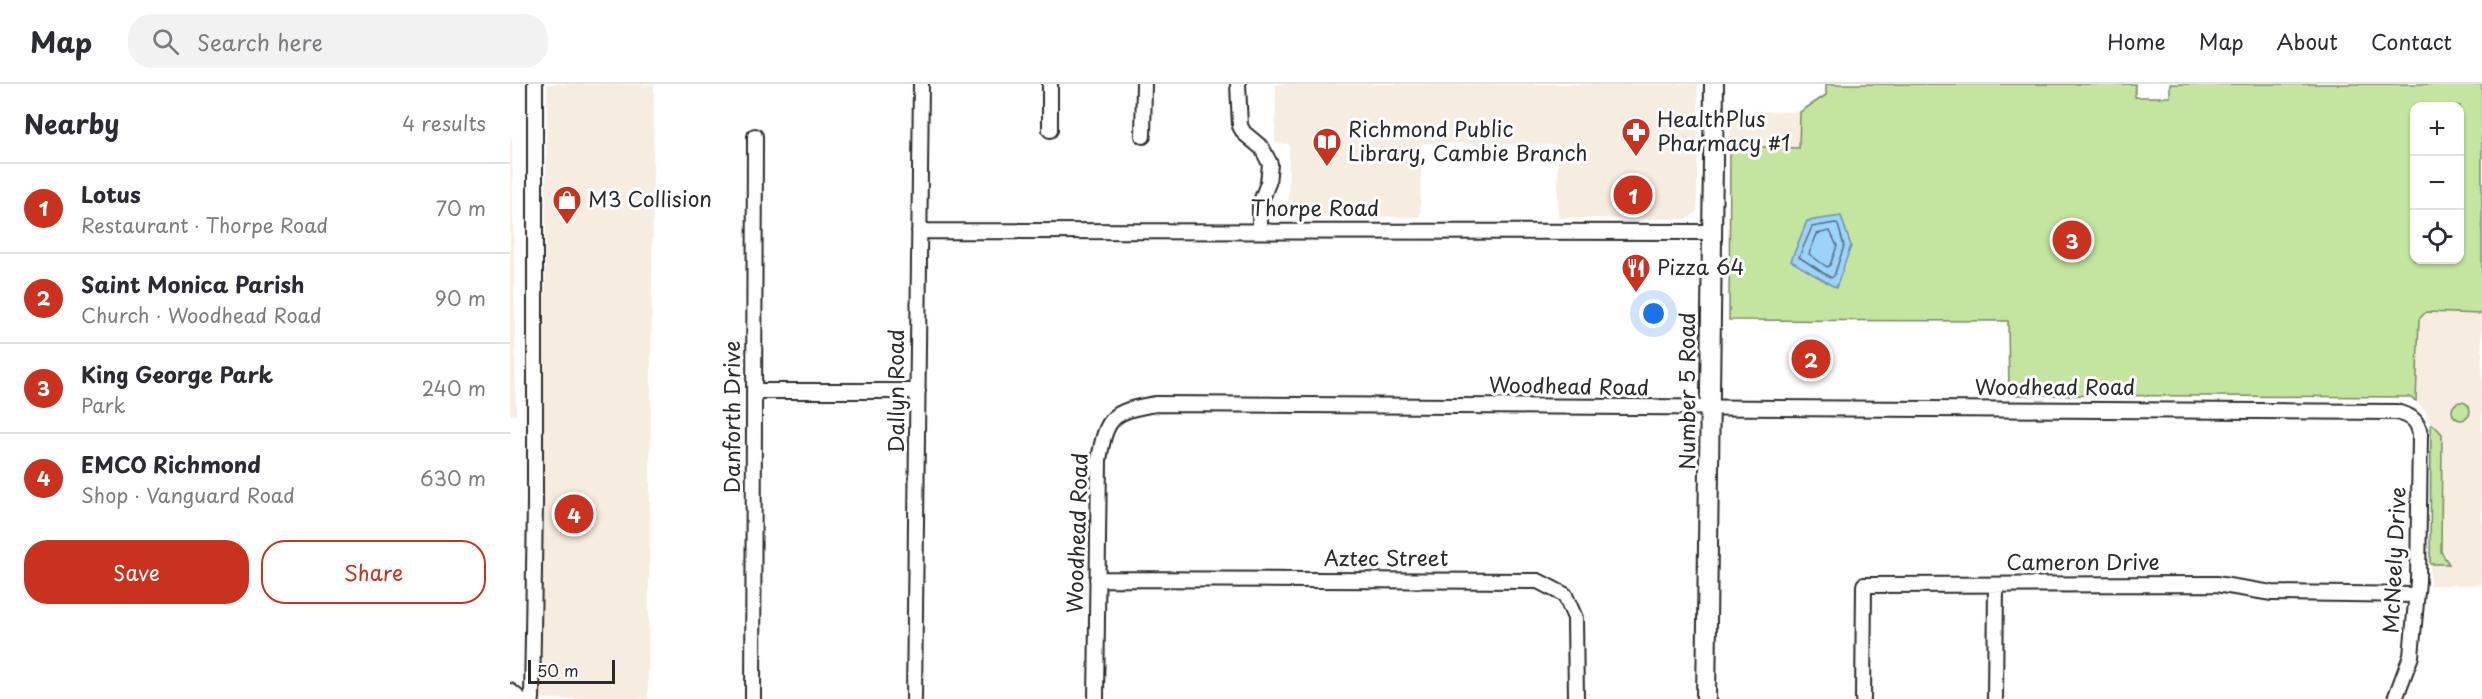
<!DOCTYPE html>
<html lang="en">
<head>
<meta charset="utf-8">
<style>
  body { margin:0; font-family:"Playpen Sans",sans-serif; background:#f2f2f3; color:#2b2b33 }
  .controls { position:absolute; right:18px; top:18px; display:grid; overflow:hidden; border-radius:12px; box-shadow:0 2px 4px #0004 }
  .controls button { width:54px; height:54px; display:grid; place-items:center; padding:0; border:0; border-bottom:2px solid #e1e1e2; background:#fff; color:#2b2b33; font:30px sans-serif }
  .scale { position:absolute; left:18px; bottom:15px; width:87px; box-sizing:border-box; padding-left:6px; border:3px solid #2b2b2b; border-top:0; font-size:16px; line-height:21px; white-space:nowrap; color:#2b2b2b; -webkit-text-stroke:4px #fff; paint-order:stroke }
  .you { position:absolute; left:1144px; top:230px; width:21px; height:21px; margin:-15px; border:4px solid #fff; border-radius:50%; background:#1a73e8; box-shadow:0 0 0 9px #1a73e833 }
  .badge { display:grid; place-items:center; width:39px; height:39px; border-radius:50%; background:#c8321e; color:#fff; font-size:20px; font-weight:700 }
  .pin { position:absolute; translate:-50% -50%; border:3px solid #fff; box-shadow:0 2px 6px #0006 }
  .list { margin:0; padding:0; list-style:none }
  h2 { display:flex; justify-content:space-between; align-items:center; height:78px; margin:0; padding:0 24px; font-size:26px }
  h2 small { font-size:20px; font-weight:400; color:#7c7c81 }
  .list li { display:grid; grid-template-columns:39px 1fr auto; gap:18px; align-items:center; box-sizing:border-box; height:90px; padding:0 24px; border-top:2px solid #e1e1e2 }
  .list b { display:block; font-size:22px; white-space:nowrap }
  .list p { margin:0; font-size:20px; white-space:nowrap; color:#7c7c81 }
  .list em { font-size:20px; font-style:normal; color:#7c7c81 }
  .actions { display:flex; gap:12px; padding:18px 24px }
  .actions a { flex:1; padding:14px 0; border:2px solid #c8321e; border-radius:24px; text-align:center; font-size:21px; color:#c8321e }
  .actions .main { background:#c8321e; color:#fff }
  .icon { flex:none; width:33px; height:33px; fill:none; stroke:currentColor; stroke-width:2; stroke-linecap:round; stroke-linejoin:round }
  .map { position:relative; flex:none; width:1972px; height:615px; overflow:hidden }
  header { display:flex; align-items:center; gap:36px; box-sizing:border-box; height:84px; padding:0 30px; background:#fff; border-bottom:2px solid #e1e1e2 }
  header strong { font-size:28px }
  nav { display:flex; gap:33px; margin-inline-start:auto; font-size:21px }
  .search { width:420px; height:54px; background:#f2f2f3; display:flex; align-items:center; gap:15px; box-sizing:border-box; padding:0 21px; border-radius:24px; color:#7c7c81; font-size:22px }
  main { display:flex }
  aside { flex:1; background:#fff }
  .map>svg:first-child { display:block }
  .built { fill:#f7ece0 }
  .green { fill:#c3e59f; stroke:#778865; stroke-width:1.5; fill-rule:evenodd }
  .water { fill:#9cd3fb; stroke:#6f90a8; stroke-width:1.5 }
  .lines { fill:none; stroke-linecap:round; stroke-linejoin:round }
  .shore { stroke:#586e7e; stroke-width:1.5 }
  .street-casing { stroke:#2b2b2b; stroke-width:18 }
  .secondary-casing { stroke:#2b2b2b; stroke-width:22 }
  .street { stroke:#fff; stroke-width:14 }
  .secondary { stroke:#fff; stroke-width:18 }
  .labels { text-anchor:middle; stroke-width:6; stroke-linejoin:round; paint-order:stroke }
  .poi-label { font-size:21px; fill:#2b2b2b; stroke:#fff; text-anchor:start }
  .street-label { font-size:21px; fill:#2b2b2b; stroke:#fff }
</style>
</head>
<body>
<header>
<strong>Map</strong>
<div class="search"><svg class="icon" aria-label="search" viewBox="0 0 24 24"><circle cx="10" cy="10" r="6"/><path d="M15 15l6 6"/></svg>Search here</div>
<nav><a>Home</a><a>Map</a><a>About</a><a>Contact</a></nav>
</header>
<main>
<aside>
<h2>Nearby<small>4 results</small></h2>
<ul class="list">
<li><span class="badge">1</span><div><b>Lotus</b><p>Restaurant · Thorpe Road</p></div><em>70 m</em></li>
<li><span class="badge">2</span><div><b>Saint Monica Parish</b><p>Church · Woodhead Road</p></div><em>90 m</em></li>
<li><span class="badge">3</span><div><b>King George Park</b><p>Park</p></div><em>240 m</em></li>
<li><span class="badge">4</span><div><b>EMCO Richmond</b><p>Shop · Vanguard Road</p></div><em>630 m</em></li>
</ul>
<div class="actions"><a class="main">Save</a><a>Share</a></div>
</aside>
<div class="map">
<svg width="1972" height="615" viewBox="0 0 1972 615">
  <rect width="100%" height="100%" fill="#fff"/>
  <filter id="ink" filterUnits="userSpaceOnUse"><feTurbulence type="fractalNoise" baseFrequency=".0167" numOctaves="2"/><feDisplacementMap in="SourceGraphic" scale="12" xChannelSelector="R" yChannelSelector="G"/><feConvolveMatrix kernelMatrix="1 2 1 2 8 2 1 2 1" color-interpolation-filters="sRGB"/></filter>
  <g filter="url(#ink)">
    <!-- built -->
    <path class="built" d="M 37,0 L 144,0 L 138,615 L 31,615 Z
      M 766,0 L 1188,0 L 1187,127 L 1178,135 L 1048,134 L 1048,61 L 912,59 L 910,133 L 778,132 L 779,60 L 765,59 Z
      M 1220,27 L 1290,28 L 1289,64 L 1220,62 Z
      M 0,55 L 2,55 L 6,331 L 0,331 Z
      M 1916,228 L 1972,230 L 1972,501 L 1920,501 L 1921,341 L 1915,326 L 1906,317 L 1909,235 Z"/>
    <!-- green -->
    <path class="green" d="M 1316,0 L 1625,0 L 1625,13 L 1660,13 L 1660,0 L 1972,0 L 1972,230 L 1916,228 L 1909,235 L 1906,317 L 1899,313 L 1499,311 L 1498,237 L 1219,236 L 1220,62 L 1289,64 L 1290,28 L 1316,11 ZM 1904,22 L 1950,22 L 1950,176 L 1904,176 Z
      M1942 327a9 9 0 1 1 18 0a9 9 0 1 1-18 0Z
      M 1921,341 L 1924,341 L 1932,350 L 1931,468 L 1939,480 L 1920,480 Z"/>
    <!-- water -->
    <path class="water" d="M 1331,132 L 1341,162 L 1326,204 L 1281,177 L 1297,137 Z"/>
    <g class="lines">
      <!-- shore -->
      <path class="shore" d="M 1325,139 L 1328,141 L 1334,162 L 1324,192 L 1321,194 L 1289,173 L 1302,143 Z
        M 1320,147 L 1327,162 L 1320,181 L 1317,183 L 1299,170 L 1307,150 Z"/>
      <!-- street casing -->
      <g class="street-casing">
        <path id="street" d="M 540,0 L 540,46
          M 728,0 L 730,42 L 734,49 L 752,64 L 760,80 L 758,99 L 750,120 L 750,145
          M 633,52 L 634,0
          M 409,147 L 1201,148
          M 245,307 L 408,307
          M 587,495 L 1028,497 L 1055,511 L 1065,534 L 1066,615
          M 0,607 L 10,615
          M 22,615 L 25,419 L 25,0
          M 243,615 L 245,52
          M 404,615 L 411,0
          M 586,615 L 589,376 C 596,333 602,327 646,320 L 1886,328 C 1899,331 1908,335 1910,350 L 1908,497 L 1901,572 L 1885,615
          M 1353,615 L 1354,501 L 1706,500 L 1762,509 L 1906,511
          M 1485,615 L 1486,501"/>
      </g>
      <!-- secondary casing -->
      <g class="secondary-casing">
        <path id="secondary" d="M 1196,615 L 1204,0"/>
      </g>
      <!-- street -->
      <use href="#street" class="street"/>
      <!-- secondary -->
      <use href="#secondary" class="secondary"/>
    </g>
  </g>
  <!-- icons -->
  <defs>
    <g id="pharmacy-pin" transform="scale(1.5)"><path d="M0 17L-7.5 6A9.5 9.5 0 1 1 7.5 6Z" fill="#c8321e" stroke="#fff"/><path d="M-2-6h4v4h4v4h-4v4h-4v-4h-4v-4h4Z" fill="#fff"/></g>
    <g id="library-pin" transform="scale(1.5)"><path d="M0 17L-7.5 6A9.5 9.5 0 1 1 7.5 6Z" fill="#c8321e" stroke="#fff"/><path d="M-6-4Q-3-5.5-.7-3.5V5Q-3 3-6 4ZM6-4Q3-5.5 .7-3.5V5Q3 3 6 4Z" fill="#fff"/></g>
    <g id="shop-pin" transform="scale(1.5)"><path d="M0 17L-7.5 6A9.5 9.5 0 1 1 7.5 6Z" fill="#c8321e" stroke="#fff"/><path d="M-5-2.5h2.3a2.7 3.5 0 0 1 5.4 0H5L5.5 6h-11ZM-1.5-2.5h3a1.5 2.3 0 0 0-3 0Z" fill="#fff"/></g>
    <g id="restaurant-pin" transform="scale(1.5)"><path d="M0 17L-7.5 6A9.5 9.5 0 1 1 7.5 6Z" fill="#c8321e" stroke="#fff"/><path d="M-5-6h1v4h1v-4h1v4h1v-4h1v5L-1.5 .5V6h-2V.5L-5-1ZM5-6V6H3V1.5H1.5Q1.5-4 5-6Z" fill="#fff"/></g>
  </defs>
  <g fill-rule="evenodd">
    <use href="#pharmacy-pin" x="1126" y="48"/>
    <use href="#library-pin" x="817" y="58"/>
    <use href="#shop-pin" x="57" y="116"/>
    <use href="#restaurant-pin" x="1126" y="184"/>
  </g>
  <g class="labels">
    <!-- poi labels -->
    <g class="poi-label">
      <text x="1147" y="43">HealthPlus<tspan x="1147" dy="24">Pharmacy #1</tspan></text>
      <text x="838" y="53">Richmond Public<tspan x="838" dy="24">Library, Cambie Branch</tspan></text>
      <text x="78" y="123">M3 Collision</text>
      <text x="1147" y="191">Pizza 64</text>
    </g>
    <!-- street labels -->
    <g class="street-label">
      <text x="805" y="132">Thorpe Road</text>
      <text transform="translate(1059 303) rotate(1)" y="7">Woodhead Road</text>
      <text x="1545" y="311">Woodhead Road</text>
      <text transform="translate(387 307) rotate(-90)" y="7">Dallyn Road</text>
      <text transform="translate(1178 307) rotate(-90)" y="7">Number 5 Road</text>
      <text transform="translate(223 333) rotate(-90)" y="7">Danforth Drive</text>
      <text transform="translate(568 449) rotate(-88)" y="7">Woodhead Road</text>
      <text x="876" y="482">Aztec Street</text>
      <text transform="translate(1885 476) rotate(-87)" y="7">McNeely Drive</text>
      <text x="1573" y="486">Cameron Drive</text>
    </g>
  </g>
</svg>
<div class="controls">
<button>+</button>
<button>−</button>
<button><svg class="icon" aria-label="locate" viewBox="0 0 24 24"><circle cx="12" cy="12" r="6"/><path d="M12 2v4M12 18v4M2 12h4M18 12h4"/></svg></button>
</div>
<div class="scale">50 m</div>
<div class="you"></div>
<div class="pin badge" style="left:1123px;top:111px">1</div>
<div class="pin badge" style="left:1301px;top:275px">2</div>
<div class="pin badge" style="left:1562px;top:156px">3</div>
<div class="pin badge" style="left:64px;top:430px">4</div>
</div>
</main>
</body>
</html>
